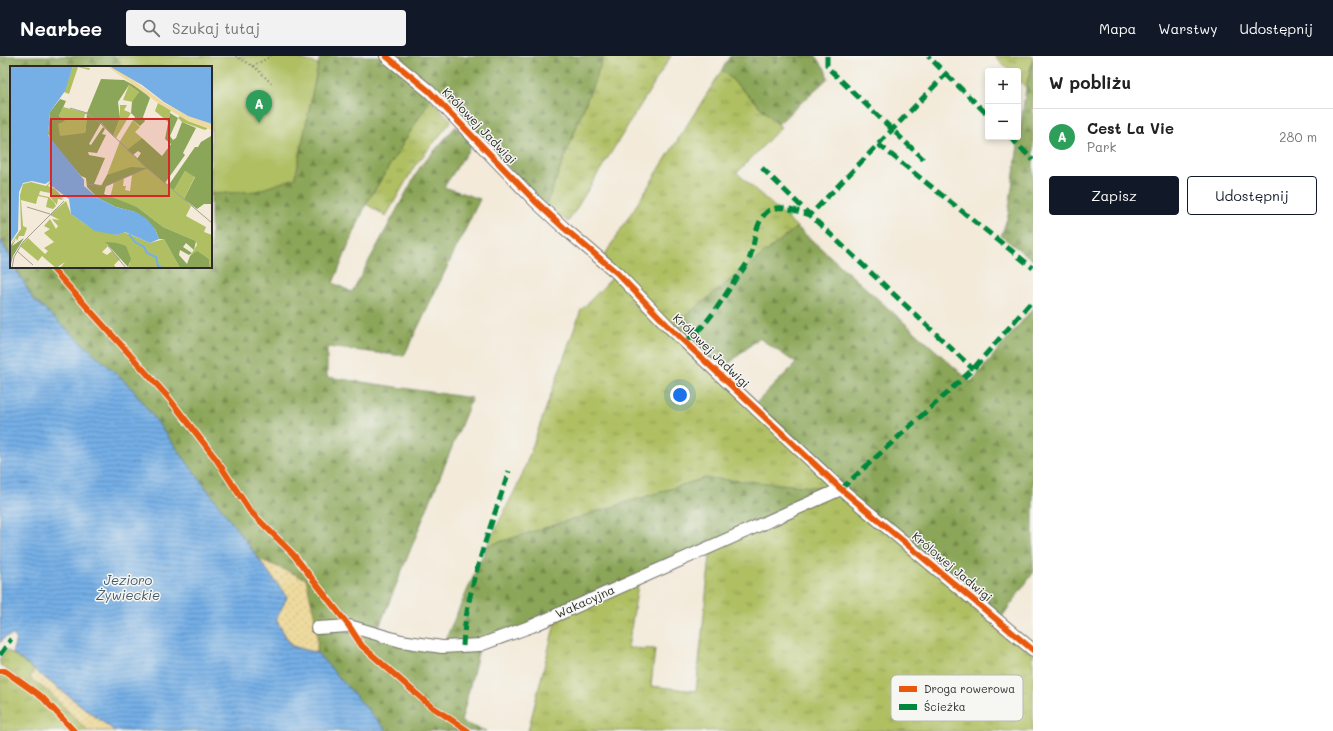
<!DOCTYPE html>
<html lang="pl">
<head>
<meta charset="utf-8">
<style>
  body { margin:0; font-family:Mali,sans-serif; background:#f2f2f2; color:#222 }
  .controls { position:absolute; right:12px; top:12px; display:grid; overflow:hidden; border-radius:4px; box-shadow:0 2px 6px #0003 }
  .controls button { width:36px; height:36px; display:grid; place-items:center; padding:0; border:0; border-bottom:1px solid #e0e0e0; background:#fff; color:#222; font:20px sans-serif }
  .you { position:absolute; left:680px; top:339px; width:14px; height:14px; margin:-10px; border:3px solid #fff; border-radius:50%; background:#1a73e8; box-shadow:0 0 0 6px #1a73e833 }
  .badge { display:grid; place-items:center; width:26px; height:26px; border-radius:50%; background:#111827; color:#fff; font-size:13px; font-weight:700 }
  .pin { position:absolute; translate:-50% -33px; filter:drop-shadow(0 1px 2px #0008) }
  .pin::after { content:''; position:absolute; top:21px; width:14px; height:12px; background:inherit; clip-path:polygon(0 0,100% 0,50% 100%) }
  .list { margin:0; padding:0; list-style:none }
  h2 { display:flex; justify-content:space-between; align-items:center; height:52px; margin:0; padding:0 16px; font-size:17px }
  h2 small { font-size:13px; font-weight:400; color:#767676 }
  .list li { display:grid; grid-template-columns:26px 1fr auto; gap:12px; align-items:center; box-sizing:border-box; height:56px; padding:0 16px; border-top:1px solid #e0e0e0 }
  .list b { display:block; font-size:15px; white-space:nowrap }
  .list p { margin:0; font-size:13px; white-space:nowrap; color:#767676 }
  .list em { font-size:13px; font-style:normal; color:#767676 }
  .actions { display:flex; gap:8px; padding:12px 16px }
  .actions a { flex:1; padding:9px 0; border:1px solid #111827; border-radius:4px; text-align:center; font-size:14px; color:#111827 }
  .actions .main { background:#111827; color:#fff }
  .icon { flex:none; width:22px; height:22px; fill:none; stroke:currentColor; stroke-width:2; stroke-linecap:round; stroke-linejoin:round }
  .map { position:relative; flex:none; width:1033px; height:675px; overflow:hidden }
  header { display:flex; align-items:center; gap:24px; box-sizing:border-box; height:56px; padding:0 20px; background:#111827; color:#fff }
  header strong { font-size:19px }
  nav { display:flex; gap:22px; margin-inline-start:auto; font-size:14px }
  .search { width:280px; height:36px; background:#f2f2f2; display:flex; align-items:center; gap:10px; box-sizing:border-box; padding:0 14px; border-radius:4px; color:#767676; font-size:15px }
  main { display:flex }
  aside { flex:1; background:#fff }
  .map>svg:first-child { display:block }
  .grass { fill:url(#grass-tufts); stroke:#6d7546 }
  .forest { fill:url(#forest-firs); stroke:#5b6842 }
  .sand { fill:url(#sand-dots); stroke:#8c8264 }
  .green { fill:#afbf62; stroke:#6d7546 }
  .water { fill:url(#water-rules); stroke:#506d88 }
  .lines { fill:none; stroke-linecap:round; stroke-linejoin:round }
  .street-casing { stroke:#716e68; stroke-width:14 }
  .path { stroke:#716e68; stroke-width:2; stroke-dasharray:1 3; stroke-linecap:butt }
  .street { stroke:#fff; stroke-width:12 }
  .quiet { stroke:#00873e; stroke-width:5; stroke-dasharray:10 5; stroke-linecap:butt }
  .cycleway-casing { stroke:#f6f6f2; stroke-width:8 }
  .cycleway { stroke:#e8590c; stroke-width:6 }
  .labels { text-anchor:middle; stroke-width:3; stroke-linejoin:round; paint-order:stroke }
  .street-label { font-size:12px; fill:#2b2b2b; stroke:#f6f6f2 }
  .water-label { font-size:13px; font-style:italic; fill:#45596c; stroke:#f6f6f2 }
  .inset-river { fill:none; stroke:#75afe6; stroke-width:2 }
  .inset-road { fill:none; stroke:#a39e93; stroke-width:1 }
  .view { fill:#d62828; fill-opacity:0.15; stroke:#d62828; stroke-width:2 }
  .inset-edge { fill:none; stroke:#2b2b2b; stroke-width:2 }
  .key { fill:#f6f6f2; stroke:#b9b9b6; stroke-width:1 }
  .key-label { font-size:11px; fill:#2b2b2b }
</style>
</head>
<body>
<header>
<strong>Nearbee</strong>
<div class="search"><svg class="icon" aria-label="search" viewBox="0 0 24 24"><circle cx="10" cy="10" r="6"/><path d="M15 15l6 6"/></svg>Szukaj tutaj</div>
<nav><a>Mapa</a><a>Warstwy</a><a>Udostępnij</a></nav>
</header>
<main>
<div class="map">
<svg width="1033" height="675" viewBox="0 0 1033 675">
  <defs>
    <pattern id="grass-tufts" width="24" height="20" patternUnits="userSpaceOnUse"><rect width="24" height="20" fill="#afbf62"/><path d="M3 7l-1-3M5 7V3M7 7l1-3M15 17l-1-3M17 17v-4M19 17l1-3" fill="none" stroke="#8f9b51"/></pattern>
    <pattern id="forest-firs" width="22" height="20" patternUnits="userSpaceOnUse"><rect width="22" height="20" fill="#8ba658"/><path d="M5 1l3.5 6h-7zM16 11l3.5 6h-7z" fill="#728749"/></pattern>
    <pattern id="sand-dots" width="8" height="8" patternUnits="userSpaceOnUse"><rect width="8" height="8" fill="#eeda9e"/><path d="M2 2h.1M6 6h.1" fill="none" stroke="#cb8" stroke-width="1.8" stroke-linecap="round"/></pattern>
    <pattern id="water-rules" width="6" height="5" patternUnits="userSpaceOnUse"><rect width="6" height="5" fill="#75afe6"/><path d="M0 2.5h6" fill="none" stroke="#608fbb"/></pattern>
  </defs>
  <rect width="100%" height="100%" fill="#f6f6f2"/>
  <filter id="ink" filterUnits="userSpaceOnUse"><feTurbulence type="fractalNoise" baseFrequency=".025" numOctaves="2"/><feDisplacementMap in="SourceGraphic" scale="8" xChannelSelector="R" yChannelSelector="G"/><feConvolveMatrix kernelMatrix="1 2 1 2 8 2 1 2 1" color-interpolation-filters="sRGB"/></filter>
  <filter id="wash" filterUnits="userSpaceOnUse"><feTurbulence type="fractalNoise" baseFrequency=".012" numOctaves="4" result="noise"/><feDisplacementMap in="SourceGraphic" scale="16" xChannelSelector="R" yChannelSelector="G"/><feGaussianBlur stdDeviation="0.9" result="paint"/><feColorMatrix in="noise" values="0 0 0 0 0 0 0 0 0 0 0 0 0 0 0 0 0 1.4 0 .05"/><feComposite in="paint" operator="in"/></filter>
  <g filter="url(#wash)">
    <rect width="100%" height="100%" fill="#f3ead9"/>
    <!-- grass -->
    <path class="grass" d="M 604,0 L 671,0 L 568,166 L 546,149 Z
      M 995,0 L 1033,0 L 1026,32 L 1018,24 L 1018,15 L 1010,15 Z
      M 722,14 L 781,71 L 737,117 L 797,171 L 671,272 L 1033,594 L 1033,675 L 528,675 L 557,559 L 639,522 L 628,592 L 655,593 L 651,630 L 696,635 L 711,491 L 705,422 L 487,490 L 521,422 L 581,254 L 617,217 L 604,200 Z
      M 430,43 L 451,64 L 450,67 L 414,111 L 386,160 L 366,148 Z
      M 7,594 L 34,614 L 30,622 L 50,637 L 88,675 L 77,675 L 40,638 L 0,609 L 0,602 L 1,602 Z
      M 3,617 L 40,643 L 71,675 L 0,675 L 0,618 Z"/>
    <!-- forest -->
    <path class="forest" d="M 0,0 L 112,0 L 120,5 L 120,11 L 11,11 L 11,201 L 0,181 Z
      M 320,0 L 604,0 L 546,149 L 434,37 L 366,148 L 333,227 L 352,236 L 420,111 L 456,70 L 473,87 L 444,131 L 480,143 L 404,300 L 327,291 L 327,321 L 472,342 L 377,576 L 442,591 L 487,490 L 705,422 L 841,433 L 753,350 L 796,307 L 759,282 L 718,317 L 670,272 L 797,171 L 971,326 L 1033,252 L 1033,517 L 999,565 L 841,433 L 480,589 L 461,666 L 486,675 L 387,675 L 317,597 L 317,572 L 306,523 L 259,503 L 131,331 L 33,243 L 16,211 L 211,211 L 211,138 L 256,135 L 295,122 Z
      M 730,0 L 816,0 L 825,13 L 828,22 L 778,68 L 722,14 Z
      M 1033,3 L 1033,204 L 1001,180 L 1008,160 L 1026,32 Z"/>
    <!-- sand -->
    <path class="sand" d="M 259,503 L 306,523 L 317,572 L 317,597 L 292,590 L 276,564 L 287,541 Z
      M 34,614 L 112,673 L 115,675 L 88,675 L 50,637 L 30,622 Z"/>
    <!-- green -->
    <path class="green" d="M 112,0 L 289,0 L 318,8 L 295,122 L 256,135 L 211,138 L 211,11 L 120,11 L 120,5 Z"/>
    <!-- water -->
    <path class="water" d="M 0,183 L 11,203 L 11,211 L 15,211 L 33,243 L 131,331 L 287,541 L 276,564 L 291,590 L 317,597 L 387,675 L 115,675 L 12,597 L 16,583 L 14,579 L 5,581 L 0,587 Z"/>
  </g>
  <g filter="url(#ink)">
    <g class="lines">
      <!-- street casing -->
      <g class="street-casing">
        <path id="street" d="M 386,0 L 429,35 L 535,145 L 564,172 L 617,217 L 670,272 L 841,433 L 1033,594
          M 317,572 L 349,570 L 401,585 L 442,591 L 480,589 L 532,570 L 841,433"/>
      </g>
      <!-- path -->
      <path class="path" d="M 236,0 L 256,12 L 272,28
        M 253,10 L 271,0
        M 0,612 L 5,615"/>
      <!-- street -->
      <use href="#street" class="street"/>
      <!-- quiet -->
      <path class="quiet" d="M 827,0 L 827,9 L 829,13 L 923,103
        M 946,18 L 988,59
        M 1010,81 L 1033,104
        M 878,88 L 1033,212
        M 762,112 L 810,159 L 973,313
        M 685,286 C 707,270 720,247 735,224 C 740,217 747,209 750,201 C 755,187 755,165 768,155 C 779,147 799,156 810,159 L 946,18 L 928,0
        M 841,433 L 973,313 L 1033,244
        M 463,590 C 466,531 491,471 509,415
        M 0,599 L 11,583"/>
      <!-- cycleway casing -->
      <g class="cycleway-casing">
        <path id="cycleway" d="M 386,0 L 429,35 L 535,145 L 564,172 L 617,217 L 670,272 L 841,433 L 1033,594
          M 51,211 L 168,341 L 216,403 L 250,455 L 293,498 L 349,570 L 362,590 L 428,648 L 468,675
          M 0,615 L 5,615 L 43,642 L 74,675"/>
      </g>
      <!-- cycleway -->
      <use href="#cycleway" class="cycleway"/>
    </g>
  </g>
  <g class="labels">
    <!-- street labels -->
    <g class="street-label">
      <text transform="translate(479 70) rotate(46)" y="4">Królowej Jadwigi</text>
      <text transform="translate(711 295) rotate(44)" y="4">Królowej Jadwigi</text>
      <text transform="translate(952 511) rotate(40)" y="4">Królowej Jadwigi</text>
      <text transform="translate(585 546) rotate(-24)" y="4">Wakacyjna</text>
    </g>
    <!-- water labels -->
    <g class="water-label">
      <text x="128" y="529">Jezioro<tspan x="128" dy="15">Żywieckie</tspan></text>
    </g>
  </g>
  <!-- overview -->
  <g transform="translate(10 10)">
    <rect width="202" height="202" fill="#f3ead9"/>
    <path d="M 63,0 L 80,2 L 79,4 L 68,1 L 59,28 L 54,26 ZM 119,19 L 129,26 L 123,36 L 113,34 ZM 148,37 L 161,43 L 158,56 L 145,45 ZM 110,39 L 117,39 L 114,44 L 121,47 L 106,72 L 103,70 L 110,52 ZM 170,50 L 178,55 L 198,62 L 195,64 L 172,56 L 168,52 ZM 123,54 L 130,61 L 125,66 L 132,72 L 118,84 L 164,124 L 175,105 L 185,110 L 174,133 L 181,140 L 176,150 L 196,161 L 194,166 L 202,169 L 202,202 L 200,202 L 199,193 L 187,186 L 180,190 L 187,179 L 186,175 L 153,161 L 127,141 L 100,132 L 104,116 L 114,112 L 113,120 L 116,120 L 115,124 L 120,125 L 122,109 L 97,109 L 110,75 ZM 21,116 L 36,120 L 40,116 L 38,120 L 45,123 L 55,134 L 51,131 L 53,134 L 48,133 L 47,139 L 40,131 L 40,127 L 30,125 L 29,129 L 39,131 L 44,136 L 46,140 L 43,143 L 36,141 L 38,132 L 28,130 L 26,138 L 11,134 L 13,160 L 17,162 L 14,170 L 9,170 L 7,175 L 6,172 L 0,179 L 11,163 L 10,129 L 13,118 ZM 56,135 L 61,148 L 78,160 L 107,169 L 114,166 L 140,177 L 154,173 L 170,202 L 118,202 L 120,197 L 107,177 L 96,177 L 98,180 L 92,186 L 97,189 L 102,185 L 110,193 L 104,199 L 106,202 L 50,202 L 55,196 L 46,202 L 32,190 L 28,195 L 10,180 L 18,172 L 35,188 L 38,185 L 34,182 L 44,176 L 34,167 L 40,163 L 34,160 L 40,153 L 46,163 L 48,160 L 42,153 L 50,154 L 40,149 Z" fill="#afbf62"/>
    <path d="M 91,13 L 114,14 L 133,24 L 140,32 L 133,51 L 135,55 L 130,60 L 123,54 L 125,51 L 121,47 L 122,36 L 129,26 L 119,19 L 108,36 L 110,52 L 103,70 L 91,57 L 79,78 L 81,79 L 93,61 L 95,63 L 92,68 L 96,69 L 87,87 L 78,86 L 79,89 L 95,92 L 84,118 L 91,120 L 97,109 L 121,101 L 136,102 L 127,93 L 131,87 L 128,85 L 123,89 L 117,84 L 132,72 L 152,90 L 161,78 L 155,73 L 160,47 L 168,52 L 160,70 L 163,74 L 166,72 L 172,56 L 186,62 L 173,87 L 175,89 L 155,117 L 137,102 L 96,120 L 94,128 L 127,141 L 153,161 L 186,175 L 184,184 L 176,177 L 173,181 L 182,187 L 179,189 L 170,184 L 169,189 L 177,198 L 180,190 L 187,185 L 199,193 L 200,202 L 170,202 L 154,173 L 149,173 L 145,163 L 125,146 L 106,141 L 88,132 L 77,121 L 76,112 L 71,110 L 45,80 L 38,68 L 40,46 L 50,33 L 56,35 L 49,50 L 75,67 L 77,47 ZM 201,70 L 202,138 L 194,138 L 187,143 L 174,133 L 185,111 L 175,105 L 164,124 L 158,120 L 185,81 L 188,81 L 191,76 ZM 14,172 L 3,190 L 0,202 L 0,180 L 6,173 L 2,180 ZM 95,176 L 107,177 L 116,180 L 121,193 L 118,201 Z" fill="#8ba658"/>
    <path d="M 97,0 L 114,7 L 154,37 L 178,50 L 202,58 L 202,64 L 178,55 L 148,37 Z" fill="#eeda9e"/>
    <path d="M 53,41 L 77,47 L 79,49 L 75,48 L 74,53 L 77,54 L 75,67 L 50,70 L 48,58 L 55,55 L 49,50 Z" fill="#afbf62"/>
    <path d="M 0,0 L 63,0 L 55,25 L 40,46 L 38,69 L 74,114 L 74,120 L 88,132 L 106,141 L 126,146 L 137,153 L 145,163 L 149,173 L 140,177 L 115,166 L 107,169 L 85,165 L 61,148 L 59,133 L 39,118 L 40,115 L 35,118 L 22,115 L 13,117 L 9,126 L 8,165 L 0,177 ZM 99,0 L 202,0 L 202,58 L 178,50 L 154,36 L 132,19 Z" fill="#75afe6"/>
    <path class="inset-river" d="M 119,168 L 125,176 L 134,181 L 137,187 L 146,191 L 148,200 L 152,202"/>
    <path class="inset-road" d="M 60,42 L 77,47 L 90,57 L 137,102 L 202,157M 77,118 L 96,120 L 137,102M 17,141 L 40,148M 98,180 L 116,202M 7,185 L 23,199M 2,202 L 4,191 L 13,176 L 54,135"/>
    <path class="view" d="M 41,53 L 159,53 L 159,130 L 41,130 Z"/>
    <rect width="202" height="202" class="inset-edge"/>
  </g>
  <!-- legend -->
  <rect x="891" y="619" width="132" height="46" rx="6" class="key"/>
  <rect x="899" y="630" width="18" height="6" fill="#e8590c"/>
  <rect x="899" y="648" width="18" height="6" fill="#00873e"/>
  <g class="key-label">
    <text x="924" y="637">Droga rowerowa</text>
    <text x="924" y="655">Ścieżka</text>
  </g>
</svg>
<div class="controls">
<button>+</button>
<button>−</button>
</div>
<div class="you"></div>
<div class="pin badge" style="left:259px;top:67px;background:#2e9e5b">A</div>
</div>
<aside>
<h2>W pobliżu<small></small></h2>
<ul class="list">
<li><span class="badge" style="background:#2e9e5b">A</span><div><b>Cest La Vie</b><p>Park</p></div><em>280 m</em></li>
</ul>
<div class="actions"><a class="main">Zapisz</a><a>Udostępnij</a></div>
</aside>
</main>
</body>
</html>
